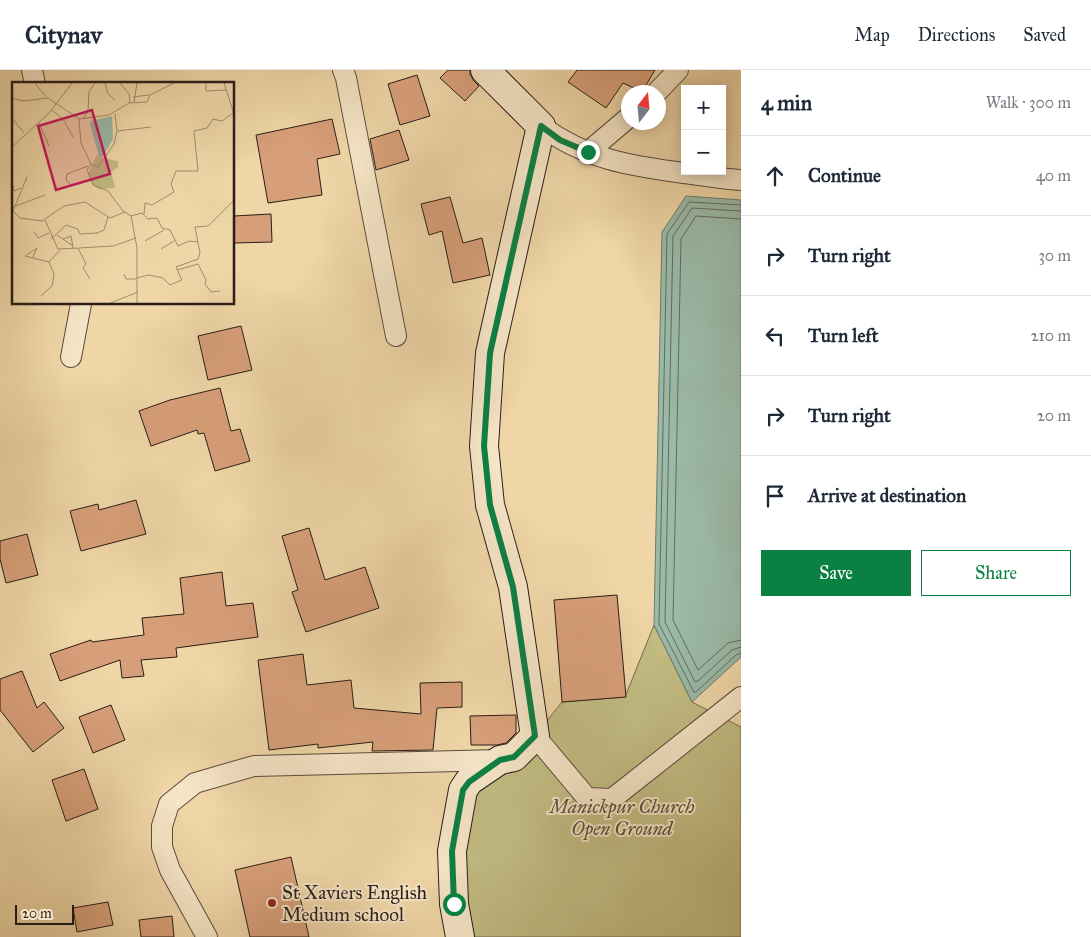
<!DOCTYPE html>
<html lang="en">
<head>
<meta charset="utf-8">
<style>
  body { margin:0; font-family:"IM FELL Great Primer",serif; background:#f2f2f3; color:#1f2937 }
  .controls { position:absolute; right:15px; top:15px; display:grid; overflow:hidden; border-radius:0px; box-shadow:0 2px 12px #0003 }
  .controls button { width:45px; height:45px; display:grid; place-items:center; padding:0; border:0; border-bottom:1px solid #e0e1e3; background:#fff; color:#1f2937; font:25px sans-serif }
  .compass { position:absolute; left:621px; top:15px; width:45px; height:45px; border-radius:50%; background:#fff; box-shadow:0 2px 12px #0003; rotate:16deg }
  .scale { position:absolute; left:15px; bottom:12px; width:59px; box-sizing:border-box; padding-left:5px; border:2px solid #291d19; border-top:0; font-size:14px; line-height:18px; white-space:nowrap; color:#291d19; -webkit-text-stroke:4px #f5e4c6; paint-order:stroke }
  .stop { position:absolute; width:15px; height:15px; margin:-11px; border:4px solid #0b8043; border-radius:50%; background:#fff }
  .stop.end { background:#0b8043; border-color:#fff; box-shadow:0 1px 5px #0008 }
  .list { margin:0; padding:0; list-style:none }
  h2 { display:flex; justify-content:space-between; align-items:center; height:65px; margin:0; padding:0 20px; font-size:21px }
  h2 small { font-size:16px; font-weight:400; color:#747a83 }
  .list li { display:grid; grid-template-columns:32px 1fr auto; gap:15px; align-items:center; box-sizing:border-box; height:80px; padding:0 20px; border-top:1px solid #e0e1e3 }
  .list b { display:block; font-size:19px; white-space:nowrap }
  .list em { font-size:16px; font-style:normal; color:#747a83 }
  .actions { display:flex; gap:10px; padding:15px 20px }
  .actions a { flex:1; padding:11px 0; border:1px solid #0b8043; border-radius:0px; text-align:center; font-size:18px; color:#0b8043 }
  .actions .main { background:#0b8043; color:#fff }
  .icon { flex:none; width:28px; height:28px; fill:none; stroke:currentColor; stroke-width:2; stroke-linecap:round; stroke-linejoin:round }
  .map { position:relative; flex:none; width:741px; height:867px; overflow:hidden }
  header { display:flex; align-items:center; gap:30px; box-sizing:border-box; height:70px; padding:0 25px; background:#fff; border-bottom:1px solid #e0e1e3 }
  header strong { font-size:24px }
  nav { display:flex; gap:28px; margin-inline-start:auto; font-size:18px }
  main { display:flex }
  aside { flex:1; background:#fff }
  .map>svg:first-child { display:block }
  .green { fill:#c1bc82; stroke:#756c4e }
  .water { fill:#9ab9a7; stroke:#6d7b6e }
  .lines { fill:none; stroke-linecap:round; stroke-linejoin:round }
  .shore { stroke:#626b60; stroke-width:1 }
  .building { fill:#d79f79; stroke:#291d19 }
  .street-casing { stroke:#5a4b3c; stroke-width:22 }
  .secondary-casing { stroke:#291d19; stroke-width:30 }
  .street { stroke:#f5e4c6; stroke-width:20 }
  .secondary { stroke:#f5e4c6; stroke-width:28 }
  .route { stroke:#0b8043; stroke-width:6 }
  .poi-dot { fill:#8f2418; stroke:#f5e4c6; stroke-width:2 }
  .labels { text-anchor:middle; stroke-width:4; stroke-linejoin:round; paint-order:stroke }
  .park-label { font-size:19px; font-style:italic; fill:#574d38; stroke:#f5e4c6 }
  .poi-label { font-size:19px; fill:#291d19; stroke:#f5e4c6; text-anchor:start }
  .inset-road { fill:none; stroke:#a08c6e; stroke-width:1 }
  .view { fill:#c2185b; fill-opacity:0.15; stroke:#c2185b; stroke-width:2.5 }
  .inset-edge { fill:none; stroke:#291d19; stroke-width:2.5 }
</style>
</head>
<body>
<header>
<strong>Citynav</strong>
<nav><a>Map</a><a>Directions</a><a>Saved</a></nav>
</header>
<main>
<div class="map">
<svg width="741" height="867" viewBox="0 0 741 867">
  <rect width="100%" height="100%" fill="#efd6a7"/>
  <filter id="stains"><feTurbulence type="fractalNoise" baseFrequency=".004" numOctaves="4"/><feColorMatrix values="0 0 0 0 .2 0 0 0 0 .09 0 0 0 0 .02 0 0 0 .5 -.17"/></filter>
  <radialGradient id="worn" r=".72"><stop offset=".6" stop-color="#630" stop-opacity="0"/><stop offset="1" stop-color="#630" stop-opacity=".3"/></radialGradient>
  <!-- green -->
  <path class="green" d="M 654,555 L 692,632 L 741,657 L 741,867 L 465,867 L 460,835 L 469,713 L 535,666 L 562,632 L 625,627 Z"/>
  <!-- water -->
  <path class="water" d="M 686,126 L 741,130 L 741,587 L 692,632 L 654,555 L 662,162 Z"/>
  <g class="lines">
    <!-- shore -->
    <path class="shore" d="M 741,135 L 689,132 L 667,164 L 659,554 L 694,622 L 696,622 L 736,585 L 741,583
      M 741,141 L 692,138 L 673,166 L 665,552 L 695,612 L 698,611 L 732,580 L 741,577
      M 741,149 L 696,146 L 681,169 L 673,550 L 698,600 L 728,573 L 741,570"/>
  </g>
  <!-- building -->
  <path class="building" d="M 448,0 L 470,0 L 470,4 L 474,11 L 479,16 L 465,31 L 440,8 Z
    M 577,0 L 655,0 L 642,22 L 623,13 L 606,38 L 568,12 Z
    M 417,5 L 430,46 L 400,55 L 388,14 Z
    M 332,49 L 340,84 L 317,89 L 322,125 L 268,133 L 256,65 Z
    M 399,60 L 409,90 L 376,100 L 370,69 Z
    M 450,127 L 463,173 L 482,168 L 490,205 L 453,213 L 442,161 L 429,165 L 421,134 Z
    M 271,144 L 272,172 L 234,173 L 234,146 Z
    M 241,256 L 252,300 L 208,310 L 198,266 Z
    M 220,318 L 231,361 L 240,359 L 250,391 L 215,401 L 204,363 L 198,364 L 197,360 L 151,376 L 139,341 L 170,330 Z
    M 136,430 L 146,464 L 81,481 L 70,441 L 98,434 L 99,440 Z
    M 309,458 L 325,510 L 365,497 L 379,538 L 306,562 L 292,522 L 298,520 L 282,466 Z
    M 27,464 L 38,505 L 6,513 L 0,489 L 0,471 Z
    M 222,502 L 226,536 L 253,533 L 258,567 L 176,578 L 177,587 L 141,590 L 144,606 L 122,608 L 120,590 L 60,611 L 50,584 L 91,570 L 92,572 L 144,565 L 142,548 L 184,544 L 180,508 Z
    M 617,525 L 626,627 L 562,632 L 554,530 Z
    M 303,584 L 307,615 L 351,610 L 354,638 L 421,644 L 420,613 L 462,612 L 462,637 L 437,638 L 433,680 L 372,681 L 373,672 L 318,678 L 318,674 L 269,680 L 258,590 Z
    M 22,601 L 37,638 L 44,632 L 64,658 L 33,682 L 0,640 L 0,609 Z
    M 111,635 L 125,670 L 93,683 L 79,647 Z
    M 516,645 L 516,663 L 506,673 L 497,675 L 471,675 L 470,646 Z
    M 84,699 L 98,739 L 66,751 L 52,710 Z
    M 291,787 L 309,867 L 250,867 L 235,800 Z
    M 108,832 L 113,855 L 77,862 L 73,838 Z
    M 172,846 L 174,867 L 141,867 L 139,850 Z"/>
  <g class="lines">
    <!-- street casing -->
    <g class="street-casing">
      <path id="street" d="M 32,0 L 35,14
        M 343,0 L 346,8 L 396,266
        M 657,22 L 678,0
        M 541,56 C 586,89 630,96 684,103 C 703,105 722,109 741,110
        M 588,82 L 628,48
        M 71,287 L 81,234
        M 535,666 L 587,728 L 612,729 L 741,627
        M 207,867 L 170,800 L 162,777 L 162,756 L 169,734 L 195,713 L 254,696 L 500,690"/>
    </g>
    <!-- secondary casing -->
    <g class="secondary-casing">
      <path id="secondary" d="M 460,867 L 454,834 L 452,781 L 463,720 L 469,711 L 500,690 L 514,687 L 535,666 L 513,517 L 490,435 L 484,376 L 490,283 L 541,56 L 485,0"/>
    </g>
    <!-- street -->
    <use href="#street" class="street"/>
    <!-- secondary -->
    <use href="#secondary" class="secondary"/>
  </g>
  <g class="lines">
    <!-- route -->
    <path class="route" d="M 454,834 L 452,781 L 463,720 L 469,712 L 500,690 L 514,687 L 535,666 L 513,517 L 490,435 L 484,376 L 490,283 L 541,56 L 560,70 L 588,82"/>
  </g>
  <!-- markers -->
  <circle class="poi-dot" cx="272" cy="833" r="5"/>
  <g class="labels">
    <!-- park labels -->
    <g class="park-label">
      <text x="622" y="743">Manickpur Church<tspan x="622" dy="22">Open Ground</tspan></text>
    </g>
    <!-- poi labels -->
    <g class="poi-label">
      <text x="282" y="829">St Xaviers English<tspan x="282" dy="22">Medium school</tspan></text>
    </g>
  </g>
  <!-- overview -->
  <g transform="translate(12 12)">
    <rect width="222" height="222" fill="#efd6a7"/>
    <path d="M 86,71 L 90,76 L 106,79 L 106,85 L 99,90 L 103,106 L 87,107 L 81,103 L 76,92 Z" fill="#c1bc82"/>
    <path d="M 100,34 L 101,57 L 90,76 L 86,71 L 78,42 L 79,39 Z" fill="#9ab9a7"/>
    <path class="inset-road" d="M 23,1 L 34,15M 93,1 L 96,12 L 103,18M 108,1 L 117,12 L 118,21M 194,1 L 194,9 L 214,8M 212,1 L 223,35M 121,15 L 137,13M 0,16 L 11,19 L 36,16 L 67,37 L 69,61 L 79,82 L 75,88 L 81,103 L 96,109 L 111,129 L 119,134 L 125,166 L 125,222M 122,20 L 125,1M 40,28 L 51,37 L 61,55M 103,32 L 105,49M 0,36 L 12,51M 67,37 L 97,33 L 117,21 L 135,20 L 138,13 L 162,1M 71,37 L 76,29 L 77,10 L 83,1M 27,41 L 37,64M 0,65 L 37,31 L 60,1M 79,82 L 86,85 L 102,62 L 105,49 L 139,45M 15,95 L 1,129 L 8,136 L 30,139 L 52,124 L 73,120 L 98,136 L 113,130M 0,100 L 2,109 L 9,106M 59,103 L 54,98 L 55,92 L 76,84M 1,125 L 33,113M 132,132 L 133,121 L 140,123 L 162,110 L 159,102 L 164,89 L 186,89 L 182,49 L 195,46 L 201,37 L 210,39 L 221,31M 119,134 L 130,131 L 136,137 L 145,136 L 150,146 L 158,148 L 166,164 L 177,159 L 186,160M 33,138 L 46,167 L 66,166 L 74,182 L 71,186 L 78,197M 22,150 L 26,156 L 37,151M 45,153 L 61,164M 39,157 L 54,143 L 66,147 L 68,152 L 85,151 L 92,148 L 96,135M 51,157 L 59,154 L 61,166M 133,159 L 152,148M 67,166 L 101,164 L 124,156M 149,167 L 162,159M 13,174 L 25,166 L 21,175M 13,174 L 37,180M 165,188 L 186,182 L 194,198 L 193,202 L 199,210 L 208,209M 112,192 L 114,197 L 124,197M 124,196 L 137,193 L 151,196 L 158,203 L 170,198 L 164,185 L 186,177 L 188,171 L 183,145 L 196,144 L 223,117M 29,214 L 40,204 L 42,192 L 37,180 L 48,168M 96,222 L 126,210"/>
    <path class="view" d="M 80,28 L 98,92 L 44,108 L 26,44 Z"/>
    <rect width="222" height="222" class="inset-edge"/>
  </g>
  <rect width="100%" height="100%" filter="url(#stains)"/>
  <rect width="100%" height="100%" fill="url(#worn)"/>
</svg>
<div class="controls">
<button>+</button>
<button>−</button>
</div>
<svg class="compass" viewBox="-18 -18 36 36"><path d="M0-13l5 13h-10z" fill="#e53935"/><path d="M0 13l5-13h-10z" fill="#747a83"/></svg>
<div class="scale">20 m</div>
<div class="stop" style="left:454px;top:834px"></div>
<div class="stop end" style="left:588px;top:82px"></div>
</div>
<aside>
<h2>4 min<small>Walk · 300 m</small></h2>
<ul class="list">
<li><svg class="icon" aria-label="ahead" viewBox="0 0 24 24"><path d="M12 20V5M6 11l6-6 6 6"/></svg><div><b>Continue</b></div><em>40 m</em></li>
<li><svg class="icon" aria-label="right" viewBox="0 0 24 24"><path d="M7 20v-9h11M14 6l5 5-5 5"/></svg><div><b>Turn right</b></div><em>30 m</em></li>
<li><svg class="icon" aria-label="left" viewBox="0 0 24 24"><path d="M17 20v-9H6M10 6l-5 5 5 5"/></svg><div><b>Turn left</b></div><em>210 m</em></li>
<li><svg class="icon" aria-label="right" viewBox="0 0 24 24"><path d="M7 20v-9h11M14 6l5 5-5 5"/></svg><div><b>Turn right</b></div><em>20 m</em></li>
<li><svg class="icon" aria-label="arrive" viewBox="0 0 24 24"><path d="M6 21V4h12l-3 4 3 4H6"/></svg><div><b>Arrive at destination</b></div></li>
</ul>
<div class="actions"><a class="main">Save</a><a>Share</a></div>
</aside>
</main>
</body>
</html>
